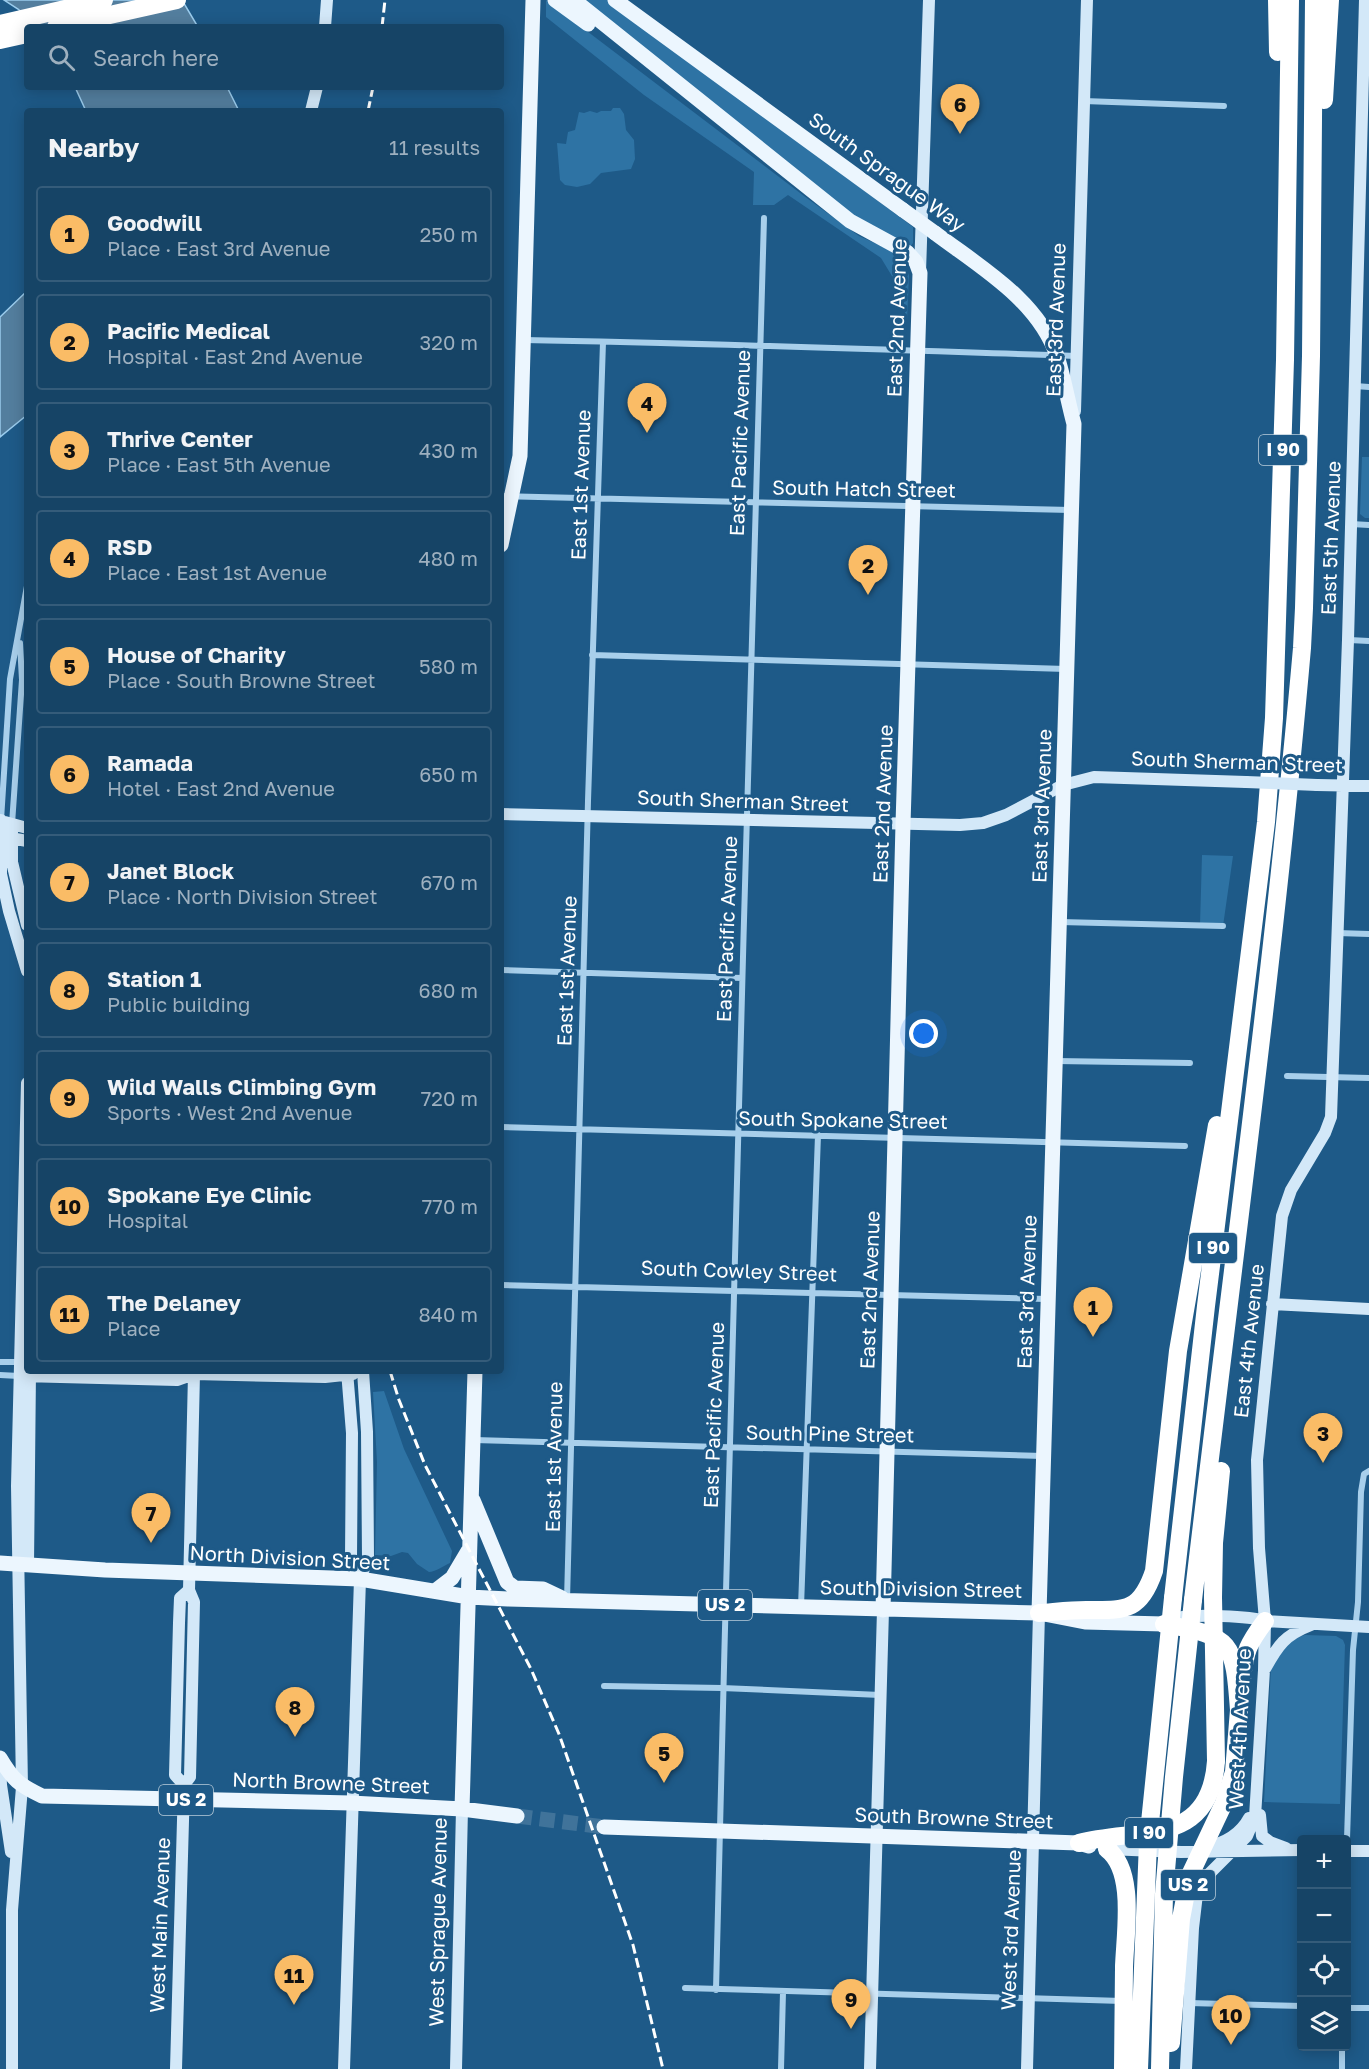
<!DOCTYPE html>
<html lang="en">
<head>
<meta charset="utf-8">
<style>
  body { margin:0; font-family:"Golos Text",sans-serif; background:#234e6f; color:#f1f3f6 }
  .controls { position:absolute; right:18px; bottom:18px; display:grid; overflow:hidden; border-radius:6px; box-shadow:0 3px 15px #0003 }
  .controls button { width:54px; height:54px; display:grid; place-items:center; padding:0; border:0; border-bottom:2px solid #355c7a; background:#164466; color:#f1f3f6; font:30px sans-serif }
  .you { position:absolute; left:924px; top:1034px; width:21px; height:21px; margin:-15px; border:4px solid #fff; border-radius:50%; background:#1a73e8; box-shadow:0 0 0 9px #1a73e833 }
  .badge { display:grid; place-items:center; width:39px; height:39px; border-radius:50%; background:#fabc66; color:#111; font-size:20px; font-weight:700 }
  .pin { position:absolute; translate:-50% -50px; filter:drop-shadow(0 2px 3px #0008) }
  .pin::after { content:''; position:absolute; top:32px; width:21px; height:18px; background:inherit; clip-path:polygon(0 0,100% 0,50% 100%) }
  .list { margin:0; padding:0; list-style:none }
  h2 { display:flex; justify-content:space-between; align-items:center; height:78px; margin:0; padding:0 24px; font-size:26px }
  h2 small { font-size:20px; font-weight:400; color:#9eb0bf }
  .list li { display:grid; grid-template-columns:39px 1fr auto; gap:18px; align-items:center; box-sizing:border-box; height:96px; margin:0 12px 12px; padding:0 12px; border:2px solid #355c7a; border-radius:6px }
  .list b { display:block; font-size:22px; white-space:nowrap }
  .list p { margin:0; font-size:20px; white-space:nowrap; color:#9eb0bf }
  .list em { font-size:20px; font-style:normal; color:#9eb0bf }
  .icon { flex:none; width:33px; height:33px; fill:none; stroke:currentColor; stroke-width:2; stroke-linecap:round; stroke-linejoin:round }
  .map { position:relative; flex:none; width:1369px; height:2069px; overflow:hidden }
  .search { position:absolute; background:#164466; box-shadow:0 3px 15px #0003; left:24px; top:24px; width:480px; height:66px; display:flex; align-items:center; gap:15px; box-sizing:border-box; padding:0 21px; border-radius:6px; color:#9eb0bf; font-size:22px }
  .panel { position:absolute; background:#164466; box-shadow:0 3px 15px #0003; left:24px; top:108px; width:480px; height:1266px; border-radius:6px }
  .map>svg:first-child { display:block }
  .green { fill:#2e73a4 }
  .water { fill:#537e9e; stroke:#9bcced; stroke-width:1.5 }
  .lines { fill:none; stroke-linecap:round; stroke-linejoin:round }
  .primary-tunnel { stroke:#40739a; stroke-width:15; stroke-dasharray:15 8; stroke-linecap:butt }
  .street { stroke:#a8cfeb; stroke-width:6 }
  .secondary { stroke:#d3e8f8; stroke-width:12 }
  .primary { stroke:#ecf6fe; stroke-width:15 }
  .highway { stroke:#fff; stroke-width:18 }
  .rail { stroke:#fff; stroke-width:3; stroke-dasharray:10 4.5; stroke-linecap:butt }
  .secondary-bridge { stroke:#d3e8f8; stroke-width:12 }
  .primary-bridge { stroke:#ecf6fe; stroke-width:15 }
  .highway-bridge { stroke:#fff; stroke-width:18 }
  .labels { text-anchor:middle; stroke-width:6; stroke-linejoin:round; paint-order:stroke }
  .shield { fill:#1e5a88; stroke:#bccedb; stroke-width:1.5 }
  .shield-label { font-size:18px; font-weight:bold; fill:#fff }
  .street-label { font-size:20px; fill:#fff; stroke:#1e5a88 }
</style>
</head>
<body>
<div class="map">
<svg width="1369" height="2069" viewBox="0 0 1369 2069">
  <rect width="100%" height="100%" fill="#1e5a88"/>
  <!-- green -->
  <path class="green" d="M 546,0 L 804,196 L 859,236 L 888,249 L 903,259 L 909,275 L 907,320 L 898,286 L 881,258 L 788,195 L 774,205 L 753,205 L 754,172 L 644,95 L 546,17 Z
    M 582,0 L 608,0 L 913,227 L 913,243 L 911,246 L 861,224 Z
    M 613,108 L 620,108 L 624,114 L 626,130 L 634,140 L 635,159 L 631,169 L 601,173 L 590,184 L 577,187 L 565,185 L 560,180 L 557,143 L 566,144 L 568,132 L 575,130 L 579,112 L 584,113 L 590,111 L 597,113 L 601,111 L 611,111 Z
    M 1362,457 L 1369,457 L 1369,518 L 1365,518 L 1360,514 Z
    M 1202,855 L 1233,856 L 1223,926 L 1200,925 Z
    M 384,1391 L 404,1449 L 452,1551 L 450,1563 C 443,1566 435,1572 429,1572 L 417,1564 L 408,1553 L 402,1552 L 391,1556 L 375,1555 L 377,1462 L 373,1392 Z
    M 1305,1635 L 1336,1636 L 1343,1640 L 1345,1645 L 1340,1804 L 1264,1802 L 1271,1668 C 1275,1654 1291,1638 1305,1635 Z"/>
  <!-- water -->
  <path class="water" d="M 4,0 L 182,0 L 198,27 L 38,27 L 18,9 Z
    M 75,87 L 227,87 L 239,111 L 86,111 Z
    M 27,291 L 27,415 L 0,437 L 0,317 Z"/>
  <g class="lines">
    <!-- primary-tunnel -->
    <path class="primary-tunnel" d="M 517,1816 L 604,1827"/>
    <!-- street -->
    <path class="street" d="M 1084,101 L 1224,106
      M 524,340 C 708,343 892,350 1076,356
      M 1355,386 L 1369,387
      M 501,496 L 1071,510
      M 1351,524 L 1369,525
      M 1349,640 L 1369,641
      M 592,655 L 1066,669
      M 1,820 L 10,679 L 27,586
      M 12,824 L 22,680 L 20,643
      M 1060,922 L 1223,926
      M 1337,933 L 1369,934
      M 501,970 L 742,978
      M 1056,1061 L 1190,1063
      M 1287,1076 L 1369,1078
      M 501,1127 L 1185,1146
      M 501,1285 L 1047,1299
      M 0,1362 L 19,1362
      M 0,1375 L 19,1376
      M 474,1440 L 1043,1456
      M 567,1600 L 588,801 L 603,342
      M 801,1607 L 818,1135
      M 604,1686 L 722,1688 L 880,1695
      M 1346,1871 L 1353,1650 L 1358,1602 L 1361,1492 L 1364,1474 L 1369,1471
      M 685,1988 L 1122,2001
      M 716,1990 C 721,1758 728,1527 734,1295 C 744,936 752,577 764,218
      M 1189,2003 L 1302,2006
      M 1346,2008 L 1369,2008
      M 781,2069 L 783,1992
      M 1342,2069 L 1342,2046"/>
    <!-- secondary -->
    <path class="secondary" d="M 325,27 L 327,0
      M 311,111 L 317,87
      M 920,272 L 929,0
      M 1075,411 L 1087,0
      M 1317,785 L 1369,786
      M 501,814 L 960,825 L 983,823 L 1006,815 L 1063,785 L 1094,777 L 1246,782
      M 1,820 L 1,874 L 9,911 L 27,971
      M 5,822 L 27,828
      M 12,825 L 12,862 L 27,925
      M 5,837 L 27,841
      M 1272,1304 L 1369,1309
      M 184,1371 L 194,1374 L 325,1377 L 353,1374
      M 347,1371 L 352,1433 L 351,1558 L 360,1579
      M 22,1376 L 177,1380 L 194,1374
      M 28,1565 L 30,1371
      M 1165,1623 C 1169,1622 1174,1619 1178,1618 C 1194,1614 1250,1616 1265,1621 L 1369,1627
      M 1265,1669 C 1278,1645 1285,1635 1311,1625
      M 0,1759 L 1,1785 L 11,1852
      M 184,1785 L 190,1777 L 194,1602 L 189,1590 L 194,1374
      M 1260,1815 L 1262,1836 L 1270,1842 L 1286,1848
      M 1206,1847 C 1225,1843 1240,1835 1249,1818
      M 1107,1849 L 1181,1852 L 1302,1850
      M 1346,1851 L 1369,1851
      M 12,2069 L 12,1910 L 22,1787 L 17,1486 L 27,1083
      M 176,2069 L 184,1785 L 175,1775 L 179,1623 L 180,1598 L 189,1590
      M 344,2069 L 360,1579 L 368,1558 L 367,1432 L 363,1371
      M 456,2069 L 462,1809
      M 870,2069 L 883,1610
      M 1027,2069 L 1039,1613
      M 1186,2069 L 1193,1928 L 1197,1894 L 1204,1879 L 1247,1836 L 1255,1817 L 1264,1670 L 1265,1621 L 1259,1548 L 1257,1460 L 1282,1216 L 1291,1190 L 1325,1133 L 1331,1117 L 1348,640 L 1365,0"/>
    <!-- primary -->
    <path class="primary" d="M 555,0 L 588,24
      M 574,0 L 850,221 L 907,252 L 916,262 L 920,273 L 903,824 L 883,1610
      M 615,0 L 903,210
      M 935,233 C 980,267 1038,300 1057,356 C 1064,378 1068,402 1074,424 L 1039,1613
      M 501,545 L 520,456 L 533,0
      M 473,1500 L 507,1582 L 515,1588 L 543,1589 L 562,1598
      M 0,1563 L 105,1570 L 360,1579 L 469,1597 L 508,1599 L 1039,1613 L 1085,1622 L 1164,1624
      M 435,1591 L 452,1578 L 468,1551
      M 0,1758 C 13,1780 19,1785 42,1796 L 351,1803 L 462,1809 L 517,1816
      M 462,1809 L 475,1371
      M 604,1827 L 1079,1843 L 1089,1846"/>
    <!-- highway -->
    <path class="highway" d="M 1277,0 L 1278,52
      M 0,24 L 104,0
      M 56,27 L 177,0
      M 0,40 L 27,34
      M 1324,100 L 1330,0
      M 1213,1597 L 1214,1543 L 1221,1471
      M 1173,1598 L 1206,1306 L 1266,822 L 1274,718 L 1285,360 L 1290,0
      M 1193,1600 C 1230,1283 1274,966 1302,648 L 1304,608 L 1311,356 L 1314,0
      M 1039,1613 C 1054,1612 1070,1610 1086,1610 C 1124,1610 1140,1613 1154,1571 L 1178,1351 L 1217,1125
      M 1164,1624 C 1233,1636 1234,1642 1239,1710
      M 1242,1679 C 1245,1650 1248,1644 1265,1621
      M 1079,1843 C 1138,1827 1210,1848 1216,1761
      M 1107,1849 C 1136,1871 1125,1933 1124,1967"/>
    <!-- rail -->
    <path class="rail" d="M 382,27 L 385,0
      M 368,111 L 373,87
      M 390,1371 L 399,1400 L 425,1465 L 531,1669 L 559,1734 L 633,1945 L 663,2069"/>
    <!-- secondary-bridge -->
    <path class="secondary-bridge" d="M 1246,782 L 1317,785"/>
    <!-- primary-bridge -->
    <path class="primary-bridge" d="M 903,210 L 935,233"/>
    <!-- highway-bridge -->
    <path class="highway-bridge" d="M 1213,1597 L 1216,1761
      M 1171,2043 L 1181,1919 L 1185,1898 L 1190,1875 L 1224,1803 L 1234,1772 L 1239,1710
      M 1123,2069 L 1124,1967
      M 1139,2069 L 1148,1842 L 1173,1598
      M 1160,2069 L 1164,1894 L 1174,1777 L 1193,1600"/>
  </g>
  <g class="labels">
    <!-- shield labels -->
    <g class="shield">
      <rect x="1259" y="435" width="48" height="30" rx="4.5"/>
      <rect x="1189" y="1233" width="48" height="30" rx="4.5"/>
      <rect x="698" y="1590" width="54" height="30" rx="4.5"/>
      <rect x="159" y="1785" width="54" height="30" rx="4.5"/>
      <rect x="1125" y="1818" width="48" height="30" rx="4.5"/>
      <rect x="1161" y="1870" width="54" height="30" rx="4.5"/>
    </g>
    <g class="shield-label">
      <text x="1283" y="456">I 90</text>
      <text x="1213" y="1254">I 90</text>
      <text x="725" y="1611">US 2</text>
      <text x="186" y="1806">US 2</text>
      <text x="1149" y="1839">I 90</text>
      <text x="1188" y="1891">US 2</text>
    </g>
    <!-- street labels -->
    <g class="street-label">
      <text transform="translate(887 172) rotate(36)" y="7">South Sprague Way</text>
      <text transform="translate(897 318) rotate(-88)" y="7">East 2nd Avenue</text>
      <text transform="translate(1056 320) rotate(-88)" y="7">East 3rd Avenue</text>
      <text transform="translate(740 443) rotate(-88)" y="7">East Pacific Avenue</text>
      <text transform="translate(581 485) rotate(-88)" y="7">East 1st Avenue</text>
      <text transform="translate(864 489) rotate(1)" y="7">South Hatch Street</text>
      <text transform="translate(1331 538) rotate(-88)" y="7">East 5th Avenue</text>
      <text transform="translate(1237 762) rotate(2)" y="7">South Sherman Street</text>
      <text transform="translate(743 801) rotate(2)" y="7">South Sherman Street</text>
      <text transform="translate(883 804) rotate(-88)" y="7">East 2nd Avenue</text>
      <text transform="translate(1042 806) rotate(-88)" y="7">East 3rd Avenue</text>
      <text transform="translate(727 929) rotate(-88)" y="7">East Pacific Avenue</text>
      <text transform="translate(567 971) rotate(-88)" y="7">East 1st Avenue</text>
      <text transform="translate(843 1120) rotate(1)" y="7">South Spokane Street</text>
      <text transform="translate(739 1271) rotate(2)" y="7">South Cowley Street</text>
      <text transform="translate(870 1290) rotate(-88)" y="7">East 2nd Avenue</text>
      <text transform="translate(1027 1292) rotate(-88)" y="7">East 3rd Avenue</text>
      <text transform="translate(1249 1341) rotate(-84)" y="7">East 4th Avenue</text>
      <text transform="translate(714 1415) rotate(-88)" y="7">East Pacific Avenue</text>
      <text transform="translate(830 1434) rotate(1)" y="7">South Pine Street</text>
      <text transform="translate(554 1457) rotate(-89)" y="7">East 1st Avenue</text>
      <text transform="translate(290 1558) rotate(3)" y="7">North Division Street</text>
      <text transform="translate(921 1589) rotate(1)" y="7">South Division Street</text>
      <text transform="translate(1240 1729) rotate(-87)" y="7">West 4th Avenue</text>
      <text transform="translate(331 1783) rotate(2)" y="7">North Browne Street</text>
      <text transform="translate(954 1818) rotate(2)" y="7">South Browne Street</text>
      <text transform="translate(438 1922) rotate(-89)" y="7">West Sprague Avenue</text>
      <text transform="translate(160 1925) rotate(-88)" y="7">West Main Avenue</text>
      <text transform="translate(1011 1930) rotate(-88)" y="7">West 3rd Avenue</text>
    </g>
  </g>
</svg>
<div class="controls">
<button>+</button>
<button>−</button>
<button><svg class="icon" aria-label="locate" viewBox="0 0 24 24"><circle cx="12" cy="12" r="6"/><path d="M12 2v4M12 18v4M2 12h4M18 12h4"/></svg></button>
<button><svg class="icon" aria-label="layers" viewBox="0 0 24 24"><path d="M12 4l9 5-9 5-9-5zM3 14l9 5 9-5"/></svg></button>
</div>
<div class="you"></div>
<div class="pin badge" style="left:1093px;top:1337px">1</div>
<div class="pin badge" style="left:868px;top:595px">2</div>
<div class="pin badge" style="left:1323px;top:1463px">3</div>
<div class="pin badge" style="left:647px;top:433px">4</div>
<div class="pin badge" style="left:664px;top:1783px">5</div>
<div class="pin badge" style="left:960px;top:134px">6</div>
<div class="pin badge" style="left:151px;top:1543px">7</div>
<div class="pin badge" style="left:295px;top:1737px">8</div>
<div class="pin badge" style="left:851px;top:2029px">9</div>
<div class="pin badge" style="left:1231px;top:2045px">10</div>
<div class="pin badge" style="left:294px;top:2005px">11</div>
<div class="search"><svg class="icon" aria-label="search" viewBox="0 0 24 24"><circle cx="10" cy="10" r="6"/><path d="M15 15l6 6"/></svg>Search here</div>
<section class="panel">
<h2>Nearby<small>11 results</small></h2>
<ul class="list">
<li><span class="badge">1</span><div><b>Goodwill</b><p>Place · East 3rd Avenue</p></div><em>250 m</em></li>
<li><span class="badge">2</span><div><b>Pacific Medical</b><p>Hospital · East 2nd Avenue</p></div><em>320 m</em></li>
<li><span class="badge">3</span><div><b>Thrive Center</b><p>Place · East 5th Avenue</p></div><em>430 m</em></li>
<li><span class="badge">4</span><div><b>RSD</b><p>Place · East 1st Avenue</p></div><em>480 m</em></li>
<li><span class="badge">5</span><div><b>House of Charity</b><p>Place · South Browne Street</p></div><em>580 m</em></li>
<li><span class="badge">6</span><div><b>Ramada</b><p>Hotel · East 2nd Avenue</p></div><em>650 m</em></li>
<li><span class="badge">7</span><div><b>Janet Block</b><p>Place · North Division Street</p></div><em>670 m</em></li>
<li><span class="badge">8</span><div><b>Station 1</b><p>Public building</p></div><em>680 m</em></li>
<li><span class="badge">9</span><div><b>Wild Walls Climbing Gym</b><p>Sports · West 2nd Avenue</p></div><em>720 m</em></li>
<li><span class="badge">10</span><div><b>Spokane Eye Clinic</b><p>Hospital</p></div><em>770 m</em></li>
<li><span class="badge">11</span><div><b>The Delaney</b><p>Place</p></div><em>840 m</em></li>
</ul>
</section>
</div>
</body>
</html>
